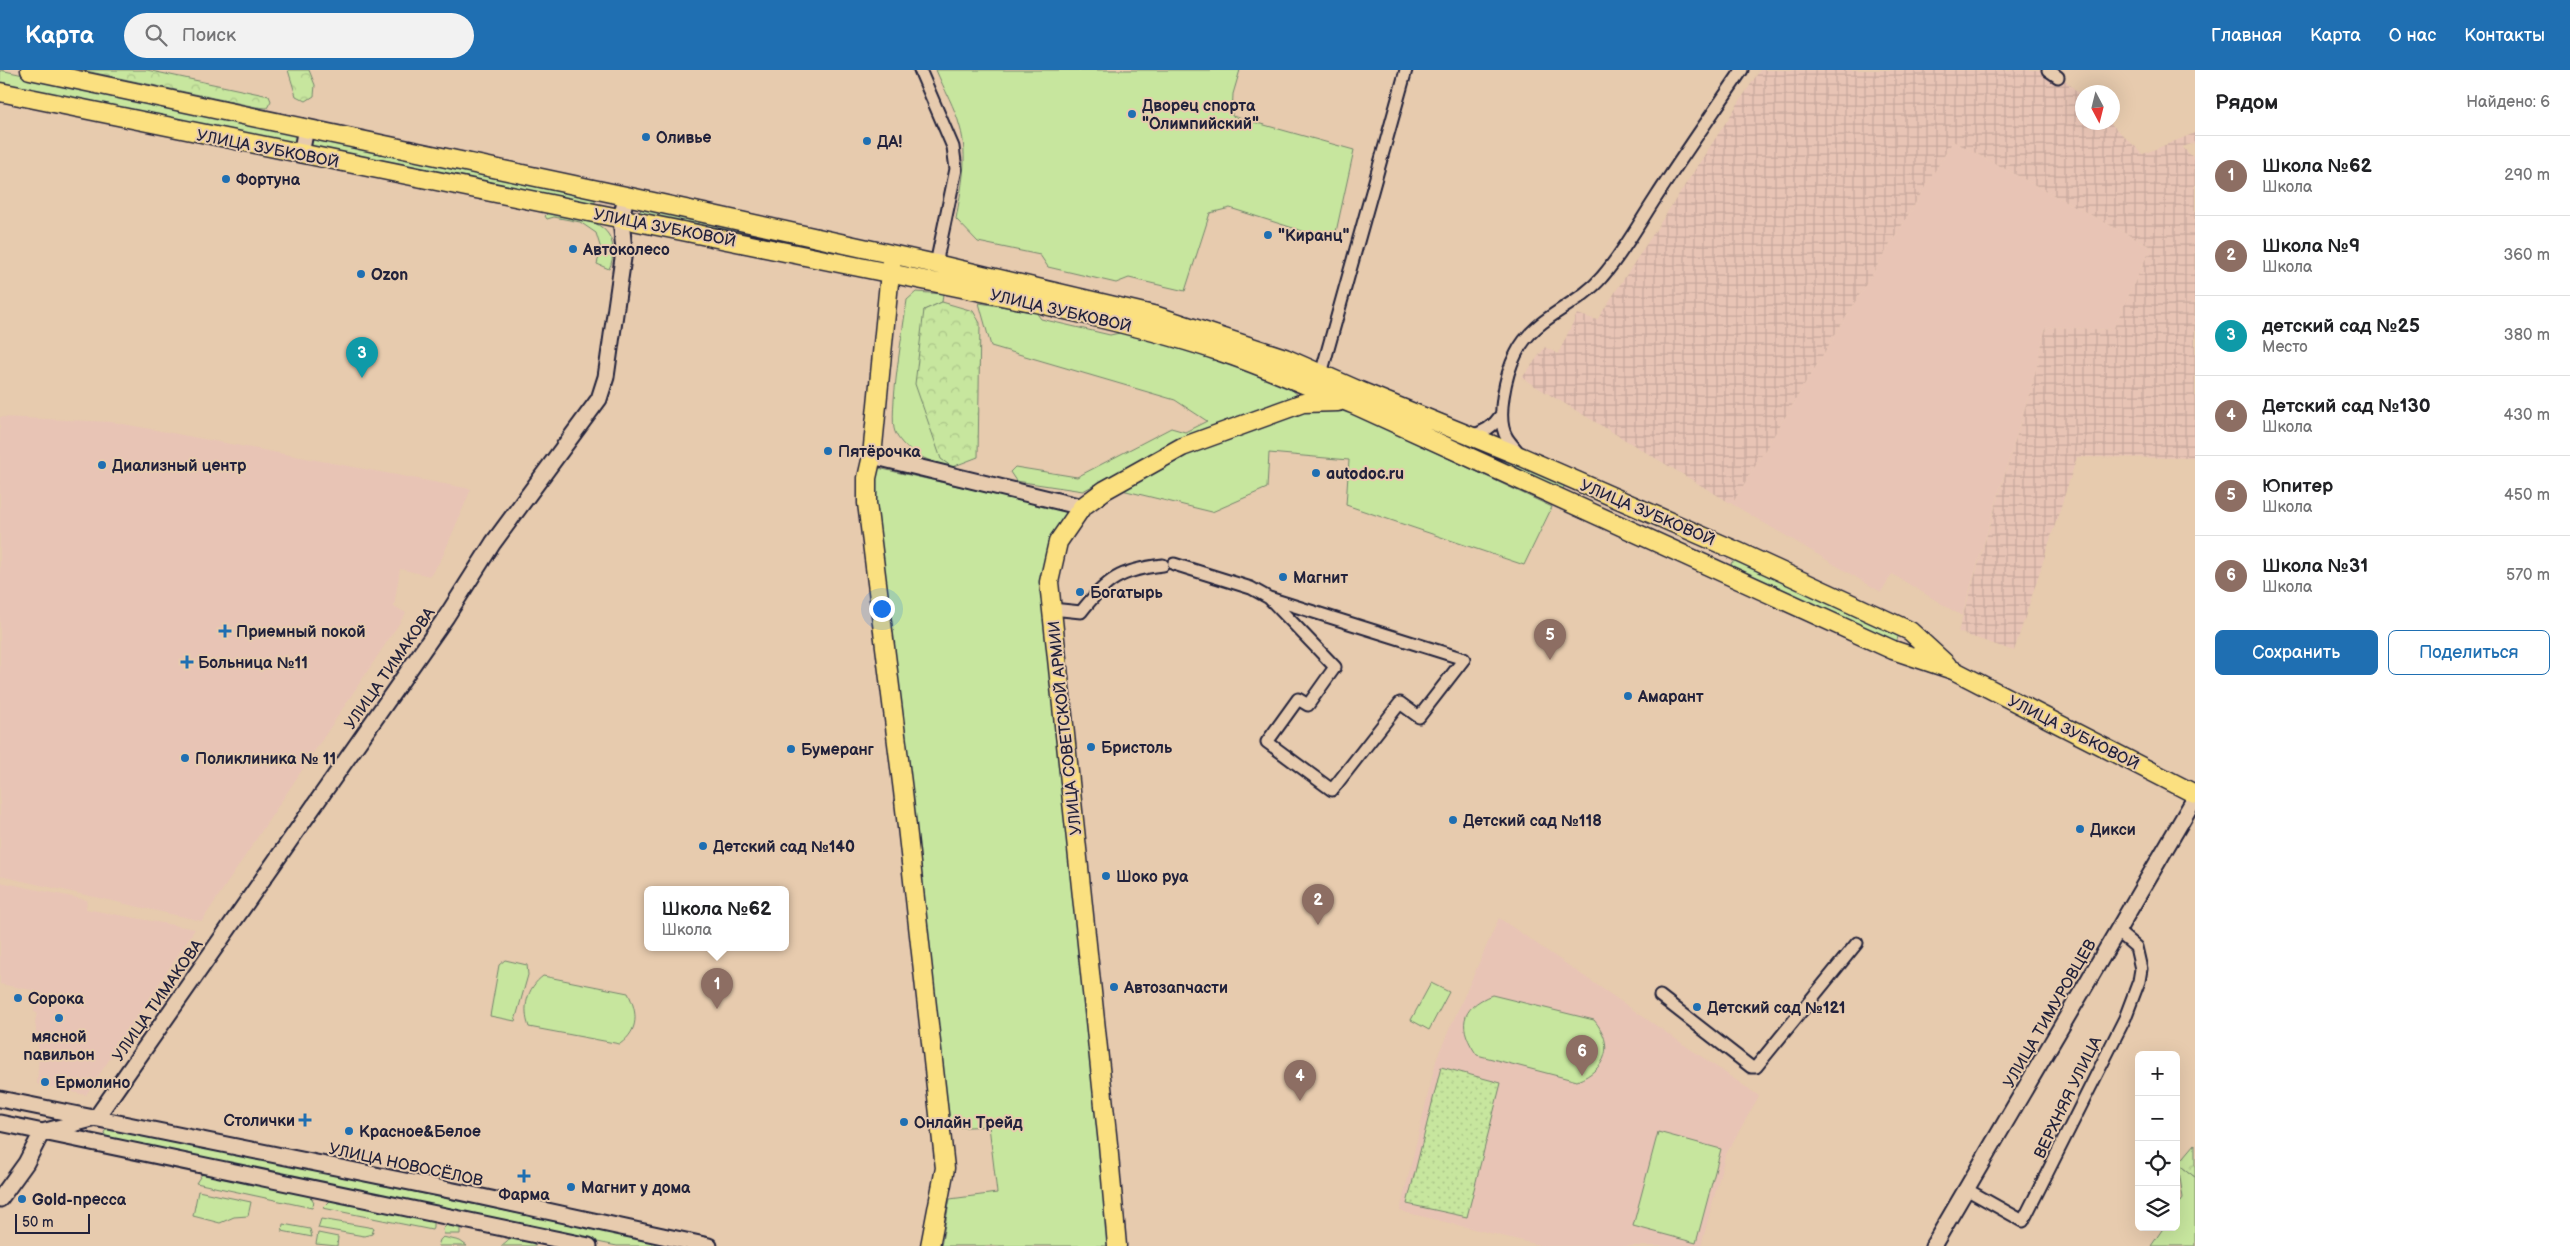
<!DOCTYPE html>
<html lang="ru">
<head>
<meta charset="utf-8">
<style>
  body { margin:0; font-family:"Balsamiq Sans",sans-serif; background:#f2f2f2; color:#202124 }
  .controls { position:absolute; right:15px; bottom:15px; display:grid; overflow:hidden; border-radius:8px; box-shadow:0 5px 20px #0002 }
  .controls button { width:45px; height:45px; display:grid; place-items:center; padding:0; border:0; border-bottom:1px solid #e0e0e0; background:#fff; color:#202124; font:25px sans-serif }
  .compass { position:absolute; left:2075px; top:15px; width:45px; height:45px; border-radius:50%; background:#fff; box-shadow:0 5px 20px #0002; rotate:173deg }
  .scale { position:absolute; left:15px; bottom:12px; width:75px; box-sizing:border-box; padding-left:5px; border:2px solid #22223b; border-top:0; font-size:14px; line-height:18px; white-space:nowrap; color:#22223b; -webkit-text-stroke:4px #e7cbae; paint-order:stroke }
  .you { position:absolute; left:881px; top:538px; width:18px; height:18px; margin:-12px; border:4px solid #fff; border-radius:50%; background:#1a73e8; box-shadow:0 0 0 8px #1a73e833 }
  .badge { display:grid; place-items:center; width:32px; height:32px; border-radius:50%; background:#1f6fb2; color:#fff; font-size:16px; font-weight:700 }
  .pin { position:absolute; translate:-50% -41px; filter:drop-shadow(0 1px 2px #0008) }
  .pin::after { content:''; position:absolute; top:26px; width:18px; height:15px; background:inherit; clip-path:polygon(0 0,100% 0,50% 100%) }
  .popup { position:absolute; left:644px; top:816px; width:145px; height:65px; box-sizing:border-box; display:grid; place-content:center; border-radius:8px; background:#fff; filter:drop-shadow(0 1px 4px #0005); font-size:16px; white-space:nowrap; color:#757577 }
  .popup b { font-size:19px; color:#202124 }
  .popup::after { content:''; position:absolute; left:50%; top:100%; margin-left:-10px; border:10px solid transparent; border-top-color:#fff }
  .list { margin:0; padding:0; list-style:none }
  h2 { display:flex; justify-content:space-between; align-items:center; height:65px; margin:0; padding:0 20px; font-size:21px }
  h2 small { font-size:16px; font-weight:400; color:#757577 }
  .list li { display:grid; grid-template-columns:32px 1fr auto; gap:15px; align-items:center; box-sizing:border-box; height:80px; padding:0 20px; border-top:1px solid #e0e0e0 }
  .list b { display:block; font-size:19px; white-space:nowrap }
  .list p { margin:0; font-size:16px; white-space:nowrap; color:#757577 }
  .list em { font-size:16px; font-style:normal; color:#757577 }
  .actions { display:flex; gap:10px; padding:15px 20px }
  .actions a { flex:1; padding:11px 0; border:1px solid #1f6fb2; border-radius:8px; text-align:center; font-size:18px; color:#1f6fb2 }
  .actions .main { background:#1f6fb2; color:#fff }
  .icon { flex:none; width:28px; height:28px; fill:none; stroke:currentColor; stroke-width:2; stroke-linecap:round; stroke-linejoin:round }
  .map { position:relative; flex:none; width:2195px; height:1176px; overflow:hidden }
  header { display:flex; align-items:center; gap:30px; box-sizing:border-box; height:70px; padding:0 25px; background:#1f6fb2; color:#fff }
  header strong { font-size:24px }
  nav { display:flex; gap:28px; margin-inline-start:auto; font-size:18px }
  .search { width:350px; height:45px; background:#f2f2f2; display:flex; align-items:center; gap:12px; box-sizing:border-box; padding:0 18px; border-radius:28px; color:#757577; font-size:19px }
  main { display:flex }
  aside { flex:1; background:#fff }
  .map>svg:first-child { display:block }
  .built { fill:#e8c4b5 }
  .industrial { fill:url(#industrial-grid) }
  .grass { fill:#c7e69e; stroke:#74846c }
  .forest { fill:url(#forest-crowns); stroke:#74846c }
  .garden { fill:url(#garden-dots); stroke:#74846c }
  .lines { fill:none; stroke-linecap:round; stroke-linejoin:round }
  .street-casing { stroke:#22223b; stroke-width:15 }
  .secondary-casing { stroke:#22223b; stroke-width:19 }
  .primary-casing { stroke:#22223b; stroke-width:21 }
  .street { stroke:#e7cbae; stroke-width:11 }
  .secondary { stroke:#e7cbae; stroke-width:15 }
  .primary { stroke:#fbe080; stroke-width:18 }
  .poi-dot { fill:#1f6fb2; stroke:#e7cbae; stroke-width:2 }
  .labels { text-anchor:middle; stroke-width:4; stroke-linejoin:round; paint-order:stroke }
  .poi-label { font-size:16px; font-weight:bold; fill:#22223b; stroke:#e7cbae; text-anchor:start }
  .street-label { font-size:16px; fill:#22223b; stroke:#e7cbae }
</style>
</head>
<body>
<header>
<strong>Карта</strong>
<div class="search"><svg class="icon" aria-label="search" viewBox="0 0 24 24"><circle cx="10" cy="10" r="6"/><path d="M15 15l6 6"/></svg>Поиск</div>
<nav><a>Главная</a><a>Карта</a><a>О нас</a><a>Контакты</a></nav>
</header>
<main>
<div class="map">
<svg width="2195" height="1176" viewBox="0 0 2195 1176">
  <defs>
    <pattern id="industrial-grid" width="8" height="8" patternUnits="userSpaceOnUse" patternTransform="scale(1.25)"><rect width="8" height="8" fill="#e8c4b5"/><path d="M0 4h8M4 0v8" fill="none" stroke="#c7a89d"/></pattern>
    <pattern id="forest-crowns" width="20" height="18" patternUnits="userSpaceOnUse" patternTransform="scale(1.25)"><rect width="20" height="18" fill="#c7e69e"/><path d="M2 6a3 3 0 1 1 6 0M12 15a3 3 0 1 1 6 0" fill="none" stroke="#abc589"/></pattern>
    <pattern id="garden-dots" width="8" height="8" patternUnits="userSpaceOnUse" patternTransform="scale(1.25)"><rect width="8" height="8" fill="#c7e69e"/><path d="M2 2h.1M6 6h.1" fill="none" stroke="#abc589" stroke-width="1.8" stroke-linecap="round"/></pattern>
  </defs>
  <rect width="100%" height="100%" fill="#e7cbae"/>
  <filter id="ink" filterUnits="userSpaceOnUse"><feTurbulence type="fractalNoise" baseFrequency=".02" numOctaves="2"/><feDisplacementMap in="SourceGraphic" scale="10" xChannelSelector="R" yChannelSelector="G"/><feConvolveMatrix kernelMatrix="1 2 1 2 8 2 1 2 1" color-interpolation-filters="sRGB"/></filter>
  <g filter="url(#ink)">
    <!-- built -->
    <path class="built" d="M 1953,71 L 2151,177 L 2113,260 L 2046,257 L 2034,308 L 1962,546 L 1892,504 L 1881,522 L 1732,434 Z
      M 0,347 L 113,352 L 471,419 L 442,488 L 430,506 L 400,499 L 394,536 L 406,543 L 202,851 L 0,806 Z
      M 0,812 L 87,830 L 86,839 L 195,859 L 86,1025 L 37,1014 L 39,985 L 35,952 L 37,943 L 34,942 L 37,921 L 0,914 Z
      M 1499,848 L 1759,1026 L 1725,1086 L 1701,1176 L 1543,1176 L 1400,1141 L 1437,987 Z"/>
    <!-- industrial -->
    <path class="industrial" d="M 1760,0 L 2054,0 L 2082,26 L 2082,52 L 2110,53 L 2143,84 L 2195,63 L 2195,73 L 2182,77 L 2195,89 L 2195,388 L 2077,387 L 2014,581 L 1958,562 L 2034,308 L 2046,257 L 2113,260 L 2151,177 L 1953,71 L 1732,434 L 1522,308 L 1545,277 L 1558,284 L 1577,244 L 1597,250 Z"/>
    <!-- grass -->
    <path class="grass" d="M 0,0 L 298,63 L 296,75 L 0,18 Z
      M 936,0 L 1240,0 L 1233,24 L 1232,46 L 1354,80 L 1334,171 L 1230,138 L 1210,143 L 1185,221 L 1129,208 L 1116,213 L 1048,197 L 1040,185 L 978,172 L 956,149 C 961,119 969,87 960,57 C 955,38 944,19 936,0 Z
      M 310,66 L 596,127 L 594,136 L 310,81 Z
      M 643,137 L 852,184 L 852,187 L 638,144 Z
      M 549,142 C 573,147 612,148 613,180 C 613,186 612,193 609,199 L 597,194 L 601,179 L 596,163 L 580,152 L 554,147 L 547,149 L 545,146 Z
      M 916,222 L 943,224 L 942,232 L 924,240 L 941,388 L 952,397 C 931,392 905,384 895,362 C 888,346 904,253 907,230 Z
      M 979,233 L 1035,241 L 1041,249 L 1110,265 L 1125,262 L 1281,310 L 1300,327 L 1179,370 L 1083,421 L 1016,411 L 1010,402 L 1015,397 L 1077,407 L 1171,358 L 1185,362 L 1207,351 L 1175,330 L 991,276 Z
      M 1348,324 L 1558,409 L 1565,415 L 1563,419 L 1556,418 Z
      M 1345,340 L 1552,437 L 1524,495 L 1346,435 L 1349,390 L 1269,383 L 1267,418 L 1212,442 L 1122,420 L 1186,385 L 1305,342 Z
      M 878,398 L 1069,441 L 1050,469 L 1110,1176 L 941,1176 L 950,1129 L 997,1123 L 989,1056 L 949,1058 L 873,429 Z
      M 1739,489 L 1899,565 L 1896,572 L 1734,502 L 1731,493 Z
      M 505,890 L 527,895 L 528,905 L 515,951 L 490,946 L 499,895 Z
      M 543,906 L 628,923 C 638,943 639,960 620,974 L 529,957 C 522,938 527,918 543,906 Z
      M 1431,913 L 1449,922 L 1429,960 L 1411,950 Z
      M 1492,925 L 1594,950 C 1615,975 1607,999 1577,1011 L 1477,985 C 1458,958 1459,938 1492,925 Z
      M 109,1058 L 673,1176 L 617,1176 L 107,1071 L 104,1062 Z
      M 1658,1062 L 1721,1079 L 1696,1173 L 1633,1156 Z
      M 2178,1094 L 2195,1107 L 2195,1176 L 2151,1176 L 2164,1157 L 2176,1157 L 2176,1138 L 2183,1128 Z
      M 202,1104 L 310,1126 L 314,1132 L 312,1138 L 196,1113 Z
      M 198,1121 L 251,1132 L 248,1146 L 234,1147 L 220,1153 L 193,1146 Z
      M 331,1130 L 433,1151 L 433,1158 L 432,1160 L 323,1138 Z
      M 321,1149 L 374,1158 L 372,1164 L 364,1166 L 318,1158 Z
      M 283,1154 L 310,1159 L 312,1167 L 282,1161 Z
      M 448,1154 L 460,1157 L 460,1164 L 444,1164 L 443,1159 Z
      M 318,1163 L 338,1167 L 337,1176 L 316,1174 Z
      M 513,1166 L 533,1169 L 535,1176 L 501,1176 Z
      M 443,1167 L 460,1171 L 467,1176 L 438,1176 L 440,1170 Z"/>
    <!-- forest -->
    <path class="forest" d="M 81,0 L 147,0 L 269,26 L 271,31 L 267,38 L 256,37 Z
      M 288,0 L 309,0 L 315,15 L 314,26 L 306,31 L 296,26 Z
      M 942,232 L 973,241 L 980,253 L 978,387 L 952,397 L 941,389 L 915,314 L 924,240 Z
      M 2195,1074 L 2195,1107 L 2178,1094 Z"/>
    <!-- garden -->
    <path class="garden" d="M 1441,997 L 1501,1013 L 1467,1147 L 1407,1134 Z"/>
    <g class="lines">
      <!-- street casing -->
      <g class="street-casing">
        <path id="street" d="M 920,0 L 953,77 L 956,99 L 936,194
          M 2048,0 L 2058,7
          M 1321,304 L 1406,0
          M 1471,365 C 1484,363 1493,357 1501,345
          M 1521,386 C 1517,380 1511,374 1507,368 C 1495,349 1506,303 1516,284 C 1534,246 1577,237 1602,207 C 1623,183 1638,155 1655,129 C 1683,85 1713,43 1742,0
          M 1174,494 L 1251,518 L 1269,528 L 1464,589 L 1419,647 L 1400,633 L 1332,720 L 1267,672 L 1298,629 L 1308,635 L 1335,597 L 1269,528
          M 1052,539 L 1081,542 C 1107,509 1120,500 1163,495
          M 1660,926 L 1751,997 L 1756,997 L 1857,873
          M 1966,1119 L 2023,1151 L 2125,948 L 2139,911 L 2141,899 L 2136,877 L 2117,861"/>
      </g>
      <!-- secondary casing -->
      <g class="secondary-casing">
        <path id="secondary" d="M 301,84 L 306,58
          M 872,386 L 1082,437
          M 0,1029 L 459,1122 L 709,1176
          M 0,1053 L 589,1176
          M 0,1129 L 26,1093 L 42,1062 L 96,1048 L 446,547 L 493,473 L 599,329 L 606,307 L 624,181 L 621,149 L 626,126
          M 1933,1176 L 2195,728"/>
      </g>
      <!-- primary casing -->
      <g class="primary-casing">
        <path id="primary" d="M 30,0 L 626,126 L 936,194 L 1157,246 L 1285,288 L 1360,321 L 1522,387 L 1739,482 L 1910,561 L 1947,595
          M 0,22 L 1041,234 C 1102,249 1162,262 1221,282 C 1267,297 1310,318 1355,335 L 1893,580 L 1953,600 L 2195,724
          M 891,192 L 872,386 L 867,408 L 867,433 L 903,721 L 945,1098 L 930,1176
          M 1117,1176 L 1108,1074 L 1049,512 L 1058,472 L 1082,437 L 1105,420 L 1182,377 L 1303,333 L 1338,332"/>
      </g>
      <!-- street -->
      <use href="#street" class="street"/>
      <!-- secondary -->
      <use href="#secondary" class="secondary"/>
      <!-- primary -->
      <use href="#primary" class="primary"/>
    </g>
  </g>
  <!-- markers -->
  <g class="poi-dot">
    <circle cx="1132" cy="44" r="5"/>
    <circle cx="646" cy="67" r="5"/>
    <circle cx="867" cy="71" r="5"/>
    <circle cx="226" cy="109" r="5"/>
    <circle cx="1268" cy="165" r="5"/>
    <circle cx="573" cy="179" r="5"/>
    <circle cx="361" cy="204" r="5"/>
    <circle cx="828" cy="381" r="5"/>
    <circle cx="102" cy="395" r="5"/>
    <circle cx="1316" cy="403" r="5"/>
    <circle cx="1283" cy="507" r="5"/>
    <circle cx="1080" cy="522" r="5"/>
    <path d="M222.5 553.5h5v5h5v5h-5v5h-5v-5h-5v-5h5z"/>
    <path d="M184.5 584.5h5v5h5v5h-5v5h-5v-5h-5v-5h5z"/>
    <circle cx="1628" cy="626" r="5"/>
    <circle cx="1091" cy="677" r="5"/>
    <circle cx="791" cy="679" r="5"/>
    <circle cx="185" cy="688" r="5"/>
    <circle cx="1453" cy="750" r="5"/>
    <circle cx="2080" cy="759" r="5"/>
    <circle cx="703" cy="776" r="5"/>
    <circle cx="1106" cy="806" r="5"/>
    <circle cx="1114" cy="917" r="5"/>
    <circle cx="18" cy="928" r="5"/>
    <circle cx="1697" cy="937" r="5"/>
    <circle cx="59" cy="948" r="5"/>
    <circle cx="45" cy="1012" r="5"/>
    <path d="M302.5 1042.5h5v5h5v5h-5v5h-5v-5h-5v-5h5z"/>
    <circle cx="904" cy="1052" r="5"/>
    <circle cx="349" cy="1061" r="5"/>
    <path d="M521.5 1098.5h5v5h5v5h-5v5h-5v-5h-5v-5h5z"/>
    <circle cx="571" cy="1117" r="5"/>
    <circle cx="22" cy="1129" r="5"/>
  </g>
  <g class="labels">
    <!-- poi labels -->
    <g class="poi-label">
      <text x="1142" y="41">Дворец спорта<tspan x="1142" dy="18">"Олимпийский"</tspan></text>
      <text x="656" y="73">Оливье</text>
      <text x="877" y="77">ДА!</text>
      <text x="236" y="115">Фортуна</text>
      <text x="1278" y="171">"Киранц"</text>
      <text x="583" y="185">Автоколесо</text>
      <text x="371" y="210">Ozon</text>
      <text x="838" y="387">Пятёрочка</text>
      <text x="112" y="401">Диализный центр</text>
      <text x="1326" y="409">autodoc.ru</text>
      <text x="1293" y="513">Магнит</text>
      <text x="1090" y="528">Богатырь</text>
      <text x="236" y="567">Приемный покой</text>
      <text x="198" y="598">Больница №11</text>
      <text x="1638" y="632">Амарант</text>
      <text x="1101" y="683">Бристоль</text>
      <text x="801" y="685">Бумеранг</text>
      <text x="195" y="694">Поликлиника № 11</text>
      <text x="1463" y="756">Детский сад №118</text>
      <text x="2090" y="765">Дикси</text>
      <text x="713" y="782">Детский сад №140</text>
      <text x="1116" y="812">Шоко руа</text>
      <text x="1124" y="923">Автозапчасти</text>
      <text x="28" y="934">Сорока</text>
      <text x="1707" y="943">Детский сад №121</text>
      <text x="59" y="972" text-anchor="middle">мясной<tspan x="59" dy="18">павильон</tspan></text>
      <text x="55" y="1018">Ермолино</text>
      <text x="295" y="1056" text-anchor="end">Столички</text>
      <text x="914" y="1058">Онлайн Трейд</text>
      <text x="359" y="1067">Красное&amp;Белое</text>
      <text x="581" y="1123">Магнит у дома</text>
      <text x="524" y="1130" text-anchor="middle">Фарма</text>
      <text x="32" y="1135">Gold-пресса</text>
    </g>
    <!-- street labels -->
    <g class="street-label">
      <text transform="translate(268 78) rotate(11)" y="6">УЛИЦА ЗУБКОВОЙ</text>
      <text transform="translate(665 157) rotate(11)" y="6">УЛИЦА ЗУБКОВОЙ</text>
      <text transform="translate(1061 240) rotate(13)" y="6">УЛИЦА ЗУБКОВОЙ</text>
      <text transform="translate(1648 442) rotate(23)" y="6">УЛИЦА ЗУБКОВОЙ</text>
      <text transform="translate(389 598) rotate(-55)" y="6">УЛИЦА ТИМАКОВА</text>
      <text transform="translate(1064 658) rotate(-96)" y="6">УЛИЦА СОВЕТСКОЙ АРМИИ</text>
      <text transform="translate(2074 662) rotate(27)" y="6">УЛИЦА ЗУБКОВОЙ</text>
      <text transform="translate(157 930) rotate(-55)" y="6">УЛИЦА ТИМАКОВА</text>
      <text transform="translate(2049 943) rotate(-60)" y="6">УЛИЦА ТИМУРОВЦЕВ</text>
      <text transform="translate(2067 1027) rotate(-64)" y="6">ВЕРХНЯЯ УЛИЦА</text>
      <text transform="translate(406 1094) rotate(12)" y="6">УЛИЦА НОВОСЁЛОВ</text>
    </g>
  </g>
</svg>
<div class="controls">
<button>+</button>
<button>−</button>
<button><svg class="icon" aria-label="locate" viewBox="0 0 24 24"><circle cx="12" cy="12" r="6"/><path d="M12 2v4M12 18v4M2 12h4M18 12h4"/></svg></button>
<button><svg class="icon" aria-label="layers" viewBox="0 0 24 24"><path d="M12 4l9 5-9 5-9-5zM3 14l9 5 9-5"/></svg></button>
</div>
<svg class="compass" viewBox="-18 -18 36 36"><path d="M0-13l5 13h-10z" fill="#e53935"/><path d="M0 13l5-13h-10z" fill="#757577"/></svg>
<div class="scale">50 m</div>
<div class="you"></div>
<div class="pin badge" style="left:717px;top:939px;background:#8d6e63">1</div>
<div class="popup"><b>Школа №62</b>Школа</div>
<div class="pin badge" style="left:1318px;top:855px;background:#8d6e63">2</div>
<div class="pin badge" style="left:362px;top:308px;background:#0f9aa8">3</div>
<div class="pin badge" style="left:1300px;top:1031px;background:#8d6e63">4</div>
<div class="pin badge" style="left:1550px;top:590px;background:#8d6e63">5</div>
<div class="pin badge" style="left:1582px;top:1006px;background:#8d6e63">6</div>
</div>
<aside>
<h2>Рядом<small>Найдено: 6</small></h2>
<ul class="list">
<li><span class="badge" style="background:#8d6e63">1</span><div><b>Школа №62</b><p>Школа</p></div><em>290 m</em></li>
<li><span class="badge" style="background:#8d6e63">2</span><div><b>Школа №9</b><p>Школа</p></div><em>360 m</em></li>
<li><span class="badge" style="background:#0f9aa8">3</span><div><b>детский сад №25</b><p>Место</p></div><em>380 m</em></li>
<li><span class="badge" style="background:#8d6e63">4</span><div><b>Детский сад №130</b><p>Школа</p></div><em>430 m</em></li>
<li><span class="badge" style="background:#8d6e63">5</span><div><b>Юпитер</b><p>Школа</p></div><em>450 m</em></li>
<li><span class="badge" style="background:#8d6e63">6</span><div><b>Школа №31</b><p>Школа</p></div><em>570 m</em></li>
</ul>
<div class="actions"><a class="main">Сохранить</a><a>Поделиться</a></div>
</aside>
</main>
</body>
</html>
